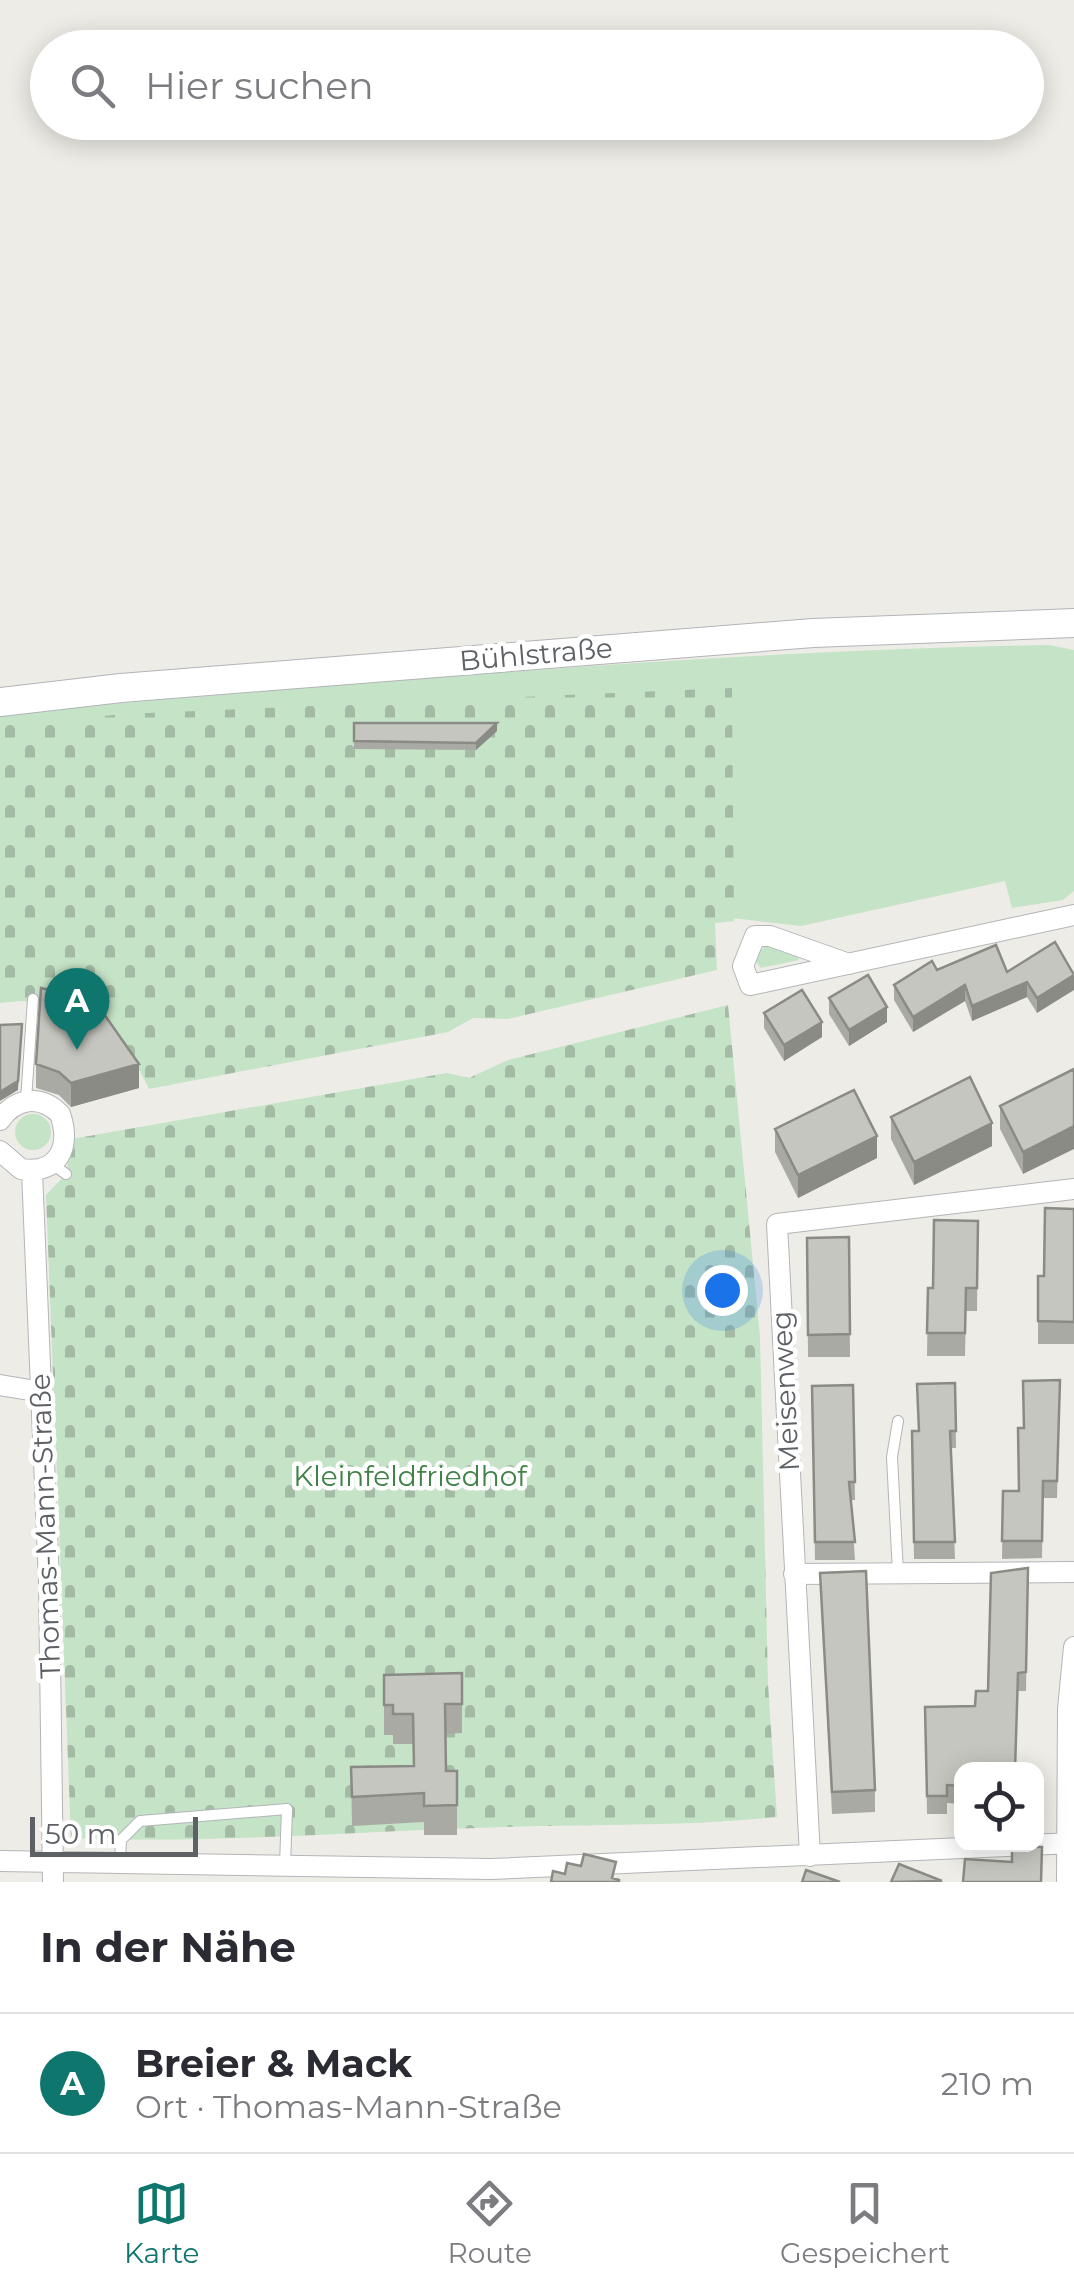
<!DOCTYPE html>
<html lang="de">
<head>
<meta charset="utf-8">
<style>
  body { margin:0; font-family:Montserrat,sans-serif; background:#f2f2f3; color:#2b2b33 }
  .controls { position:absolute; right:30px; bottom:30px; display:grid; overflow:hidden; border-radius:20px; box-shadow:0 5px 25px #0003 }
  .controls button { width:90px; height:90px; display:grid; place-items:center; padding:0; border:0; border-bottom:2px solid #e1e1e2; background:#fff; color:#2b2b33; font:50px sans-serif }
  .scale { position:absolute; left:30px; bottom:25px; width:168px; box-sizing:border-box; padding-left:10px; border:5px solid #5d6064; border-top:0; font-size:28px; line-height:35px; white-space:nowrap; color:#5d6064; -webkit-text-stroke:8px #fff; paint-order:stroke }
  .you { position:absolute; left:722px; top:1290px; width:35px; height:35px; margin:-25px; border:8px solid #fff; border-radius:50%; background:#1a73e8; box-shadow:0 0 0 15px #1a73e833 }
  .badge { display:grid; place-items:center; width:65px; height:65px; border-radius:50%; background:#0f766e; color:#fff; font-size:32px; font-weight:700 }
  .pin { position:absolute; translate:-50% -82px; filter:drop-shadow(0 2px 5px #0008) }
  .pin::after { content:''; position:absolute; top:52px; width:35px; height:30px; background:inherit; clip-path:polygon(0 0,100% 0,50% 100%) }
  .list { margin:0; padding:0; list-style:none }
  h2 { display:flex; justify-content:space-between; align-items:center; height:130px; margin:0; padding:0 40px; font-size:42px }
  h2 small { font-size:32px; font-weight:400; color:#7c7c81 }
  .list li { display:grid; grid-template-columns:65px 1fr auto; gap:30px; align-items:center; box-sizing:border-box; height:140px; padding:0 40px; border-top:2px solid #e1e1e2 }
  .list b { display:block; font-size:38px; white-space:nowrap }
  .list p { margin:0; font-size:32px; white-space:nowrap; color:#7c7c81 }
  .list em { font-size:32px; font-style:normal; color:#7c7c81 }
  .icon { flex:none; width:55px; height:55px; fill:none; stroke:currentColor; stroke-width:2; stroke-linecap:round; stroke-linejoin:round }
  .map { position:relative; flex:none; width:1074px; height:1882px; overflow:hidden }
  .search { position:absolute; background:#fff; box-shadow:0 5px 25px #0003; left:30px; right:30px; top:30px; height:110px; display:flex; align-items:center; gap:25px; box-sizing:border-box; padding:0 35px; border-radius:55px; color:#7c7c81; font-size:38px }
  .sheet { height:270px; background:#fff }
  nav { display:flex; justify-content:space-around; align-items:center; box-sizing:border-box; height:140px; border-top:2px solid #e1e1e2; background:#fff; font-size:28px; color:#7c7c81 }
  nav a { display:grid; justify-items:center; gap:5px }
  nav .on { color:#0f766e }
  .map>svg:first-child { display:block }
  .grass { fill:#c5e3c7 }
  .cemetery { fill:url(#cemetery-stones) }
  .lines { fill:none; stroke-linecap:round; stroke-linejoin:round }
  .lane-casing { stroke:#b3b5b9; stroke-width:12 }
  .street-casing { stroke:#b3b5b9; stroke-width:22 }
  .secondary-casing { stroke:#b2b4b9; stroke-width:30 }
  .lane { stroke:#fff; stroke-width:10 }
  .street { stroke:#fff; stroke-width:20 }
  .secondary { stroke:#fff; stroke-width:28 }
  .wall { fill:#aaaaa5 }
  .shaded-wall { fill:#8b8b86 }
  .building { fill:#c6c6c0; stroke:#8b8b86; stroke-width:2.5 }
  .labels { text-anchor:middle; stroke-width:9; stroke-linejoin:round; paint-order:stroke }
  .street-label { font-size:28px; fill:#5d6064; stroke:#fff }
  .park-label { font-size:28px; fill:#3f8146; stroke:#fff }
</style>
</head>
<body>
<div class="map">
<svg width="1074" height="1882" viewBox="0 0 1074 1882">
  <defs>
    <pattern id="cemetery-stones" width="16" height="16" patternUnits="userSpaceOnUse" patternTransform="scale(2.5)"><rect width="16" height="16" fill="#c5e3c7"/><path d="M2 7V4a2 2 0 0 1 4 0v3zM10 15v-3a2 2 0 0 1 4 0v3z" fill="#a3bba5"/></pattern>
  </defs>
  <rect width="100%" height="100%" fill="#eeece6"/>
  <!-- grass -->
  <path class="grass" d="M 1049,645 L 1074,650 L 1074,891 L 1063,900 L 1012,908 L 1005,881 L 801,926 L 732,918 L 125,714 L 0,726 L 0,713 C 350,685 698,651 1049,645 Z
    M 767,945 L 797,954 L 799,960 L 761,968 L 752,957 Z
    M15 1132a18 18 0 1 1 36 0a18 18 0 1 1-36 0Z"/>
  <!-- cemetery -->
  <path class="cemetery" d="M 732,688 L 734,921 L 715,923 L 717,970 L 508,1019 L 473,1018 L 448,1032 L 149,1089 C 118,1022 75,994 0,1003 L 0,725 L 125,714 Z
    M 728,1005 L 760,1337 L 768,1684 L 777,1817 C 687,1827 595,1824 504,1827 C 359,1831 216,1844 71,1838 L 46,1195 L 66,1174 L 72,1139 L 447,1073 L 469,1078 L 508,1060 Z"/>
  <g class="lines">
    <!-- lane casing -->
    <g class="lane-casing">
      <path id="lane" d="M 26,1100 L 33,999
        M 52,1164 L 66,1174
        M 898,1573 L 892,1457 L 898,1421
        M 120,1862 L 121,1840 L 140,1821 L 287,1809 L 285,1865"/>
    </g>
    <!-- street casing -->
    <g class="street-casing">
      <path id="street" d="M 849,964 L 770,936 L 755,936 L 743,966 L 750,985 L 1074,915
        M 0,1120 C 15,1098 40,1094 60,1114 C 71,1145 60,1175 21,1169 L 0,1151
        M 32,1171 L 49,1582 L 53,1882
        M 0,1385 L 42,1392
        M 794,1574 L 1074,1572
        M 810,1856 L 777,1224 L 1074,1189
        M 0,1861 L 491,1869 L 1074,1843
        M 1067,1882 L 1068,1709 L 1074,1647"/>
    </g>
    <!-- secondary casing -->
    <g class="secondary-casing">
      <path id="secondary" d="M 0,702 L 121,688 L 813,633 L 1074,623"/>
    </g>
    <!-- lane -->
    <use href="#lane" class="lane"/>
    <!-- street -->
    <use href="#street" class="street"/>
    <!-- secondary -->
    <use href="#secondary" class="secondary"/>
  </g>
  <!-- wall -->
  <path class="wall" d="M 354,723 L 497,731 L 476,750 L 354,749 Z
    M 1055,942 L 1037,1013 L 1027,997 L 972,1021 L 965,1001 L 913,1032 L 894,1000 L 894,985 L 937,970 L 1007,972 Z
    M 829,998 L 887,1022 L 849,1046 L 829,1014 Z
    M 764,1013 L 822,1037 L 784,1061 L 764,1028 Z
    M 36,1064 L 139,1088 L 71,1107 L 59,1095 L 36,1088 Z
    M 1074,1069 L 1023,1174 L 1000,1129 L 1000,1106 Z
    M 891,1117 L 992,1146 L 914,1185 L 891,1139 Z
    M 775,1129 L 877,1158 L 798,1198 L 775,1152 Z
    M 1074,1209 L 1074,1344 L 1038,1344 L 1038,1276 L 1044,1276 Z
    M 978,1221 L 977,1311 L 966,1311 L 965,1356 L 927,1356 L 928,1288 L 933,1288 Z
    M 849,1237 L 850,1357 L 808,1357 L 807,1238 Z
    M 1060,1380 L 1057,1498 L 1043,1498 L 1042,1558 L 1002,1559 L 1003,1491 L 1019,1491 L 1023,1428 Z
    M 955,1383 L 956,1448 L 951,1448 L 955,1559 L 914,1559 L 912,1431 L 918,1431 Z
    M 853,1385 L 855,1500 L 851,1500 L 855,1560 L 815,1560 L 812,1386 Z
    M 1028,1568 L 1026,1691 L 1018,1691 L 962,1770 L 962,1804 L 947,1803 L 947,1814 L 927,1814 L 925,1707 L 975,1706 L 988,1691 Z
    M 820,1573 L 875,1790 L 875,1812 L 832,1814 Z
    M 462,1673 L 462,1733 L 446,1734 L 446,1771 L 457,1771 L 457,1835 L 424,1835 L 424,1822 L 352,1826 L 351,1767 L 413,1766 L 413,1744 L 393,1744 L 393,1735 L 384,1735 L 384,1675 Z"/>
  <!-- shaded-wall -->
  <path class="shaded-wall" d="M 497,723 L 497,731 L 476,750 L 476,743 Z
    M 1074,975 L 1074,990 L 1037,1013 L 1037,998 Z
    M 1027,982 L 1027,997 L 972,1021 L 972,1006 Z
    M 965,985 L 965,1001 L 913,1032 L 913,1017 Z
    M 887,1007 L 887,1022 L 849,1046 L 849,1030 Z
    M 822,1022 L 822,1037 L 784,1061 L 784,1045 Z
    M 22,1033 L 18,1090 L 0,1101 L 0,1092 Z
    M 139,1064 L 139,1088 L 71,1107 L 71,1083 Z
    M 992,1123 L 992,1146 L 914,1185 L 914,1162 Z
    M 1074,1126 L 1074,1149 L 1023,1174 L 1023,1152 Z
    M 877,1136 L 877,1158 L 798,1198 L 798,1175 Z"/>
  <!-- building -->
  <path class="building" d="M 354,723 L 497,723 L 476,743 L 354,741 Z
    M 1055,942 L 1074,975 L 1037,998 L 1027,982 L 972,1006 L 965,985 L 913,1017 L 894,985 L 932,961 L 937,970 L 996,945 L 1007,972 Z
    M 868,975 L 887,1007 L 849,1030 L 829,998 Z
    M 41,988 L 78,997 L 104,1014 L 139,1064 L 71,1083 L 59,1072 L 36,1064 Z
    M 802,990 L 822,1022 L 784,1045 L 764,1013 Z
    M 22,1024 L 18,1081 L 0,1092 L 0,1025 Z
    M 1074,1069 L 1074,1126 L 1023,1152 L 1000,1106 Z
    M 970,1077 L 992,1123 L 914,1162 L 891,1117 Z
    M 854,1090 L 877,1136 L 798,1175 L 775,1129 Z
    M 1045,1208 L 1074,1209 L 1074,1322 L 1038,1321 L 1038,1276 L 1044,1276 Z
    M 934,1220 L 978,1221 L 977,1288 L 966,1288 L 965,1333 L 927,1333 L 928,1288 L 933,1288 Z
    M 849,1237 L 850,1334 L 808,1335 L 807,1238 Z
    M 1060,1380 L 1057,1481 L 1043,1481 L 1042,1541 L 1002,1541 L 1003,1491 L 1019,1491 L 1018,1428 L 1024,1428 L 1023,1381 Z
    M 955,1383 L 956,1431 L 950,1431 L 955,1542 L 914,1542 L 912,1431 L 919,1431 L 917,1384 Z
    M 853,1385 L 855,1482 L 849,1482 L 855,1542 L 815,1542 L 812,1386 Z
    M 1028,1568 L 1026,1672 L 1018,1673 L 1015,1770 L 962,1770 L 962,1786 L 947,1785 L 947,1796 L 927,1796 L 925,1707 L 975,1706 L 976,1691 L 988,1691 L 991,1573 Z
    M 866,1571 L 875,1790 L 832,1792 L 820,1573 Z
    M 462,1673 L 462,1704 L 445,1704 L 446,1771 L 457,1771 L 457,1805 L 424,1806 L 424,1793 L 352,1797 L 351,1767 L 414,1766 L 413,1714 L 393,1714 L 393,1705 L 384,1705 L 384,1675 Z
    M 1012,1846 L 1042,1847 L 1041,1882 L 963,1882 L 965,1859 L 1012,1862 Z
    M 584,1854 L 616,1862 L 612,1878 L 619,1880 L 619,1882 L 551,1882 L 553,1871 L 565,1874 L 567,1863 L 581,1866 Z
    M 899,1864 L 942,1881 L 891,1882 Z
    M 806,1870 L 840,1882 L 802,1882 Z"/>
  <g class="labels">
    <!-- street labels -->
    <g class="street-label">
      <text transform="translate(536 654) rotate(-5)" y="10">Bühlstraße</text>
      <text transform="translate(785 1391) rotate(-93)" y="10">Meisenweg</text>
      <text transform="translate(45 1526) rotate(-92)" y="10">Thomas-Mann-Straße</text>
    </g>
    <!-- park labels -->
    <g class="park-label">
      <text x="410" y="1486">Kleinfeldfriedhof</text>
    </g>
  </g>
</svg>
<div class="controls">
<button><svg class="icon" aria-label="locate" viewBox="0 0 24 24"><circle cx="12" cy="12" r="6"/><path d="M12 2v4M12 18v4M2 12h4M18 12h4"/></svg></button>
</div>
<div class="scale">50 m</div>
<div class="you"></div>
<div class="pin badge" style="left:77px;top:1050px">A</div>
<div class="search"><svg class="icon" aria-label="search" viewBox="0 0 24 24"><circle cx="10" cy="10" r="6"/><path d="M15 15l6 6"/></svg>Hier suchen</div>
</div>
<section class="sheet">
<h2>In der Nähe<small></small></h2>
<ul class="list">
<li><span class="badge">A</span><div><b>Breier &amp; Mack</b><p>Ort · Thomas-Mann-Straße</p></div><em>210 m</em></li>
</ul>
</section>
<nav>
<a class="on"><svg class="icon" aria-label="map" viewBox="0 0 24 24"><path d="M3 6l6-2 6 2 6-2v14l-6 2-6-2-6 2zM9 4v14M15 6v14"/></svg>Karte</a>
<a><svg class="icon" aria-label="directions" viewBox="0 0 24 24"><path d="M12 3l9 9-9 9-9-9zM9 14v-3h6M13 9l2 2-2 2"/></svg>Route</a>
<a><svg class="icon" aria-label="saved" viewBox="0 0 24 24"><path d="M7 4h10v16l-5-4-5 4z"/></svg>Gespeichert</a>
</nav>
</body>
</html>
